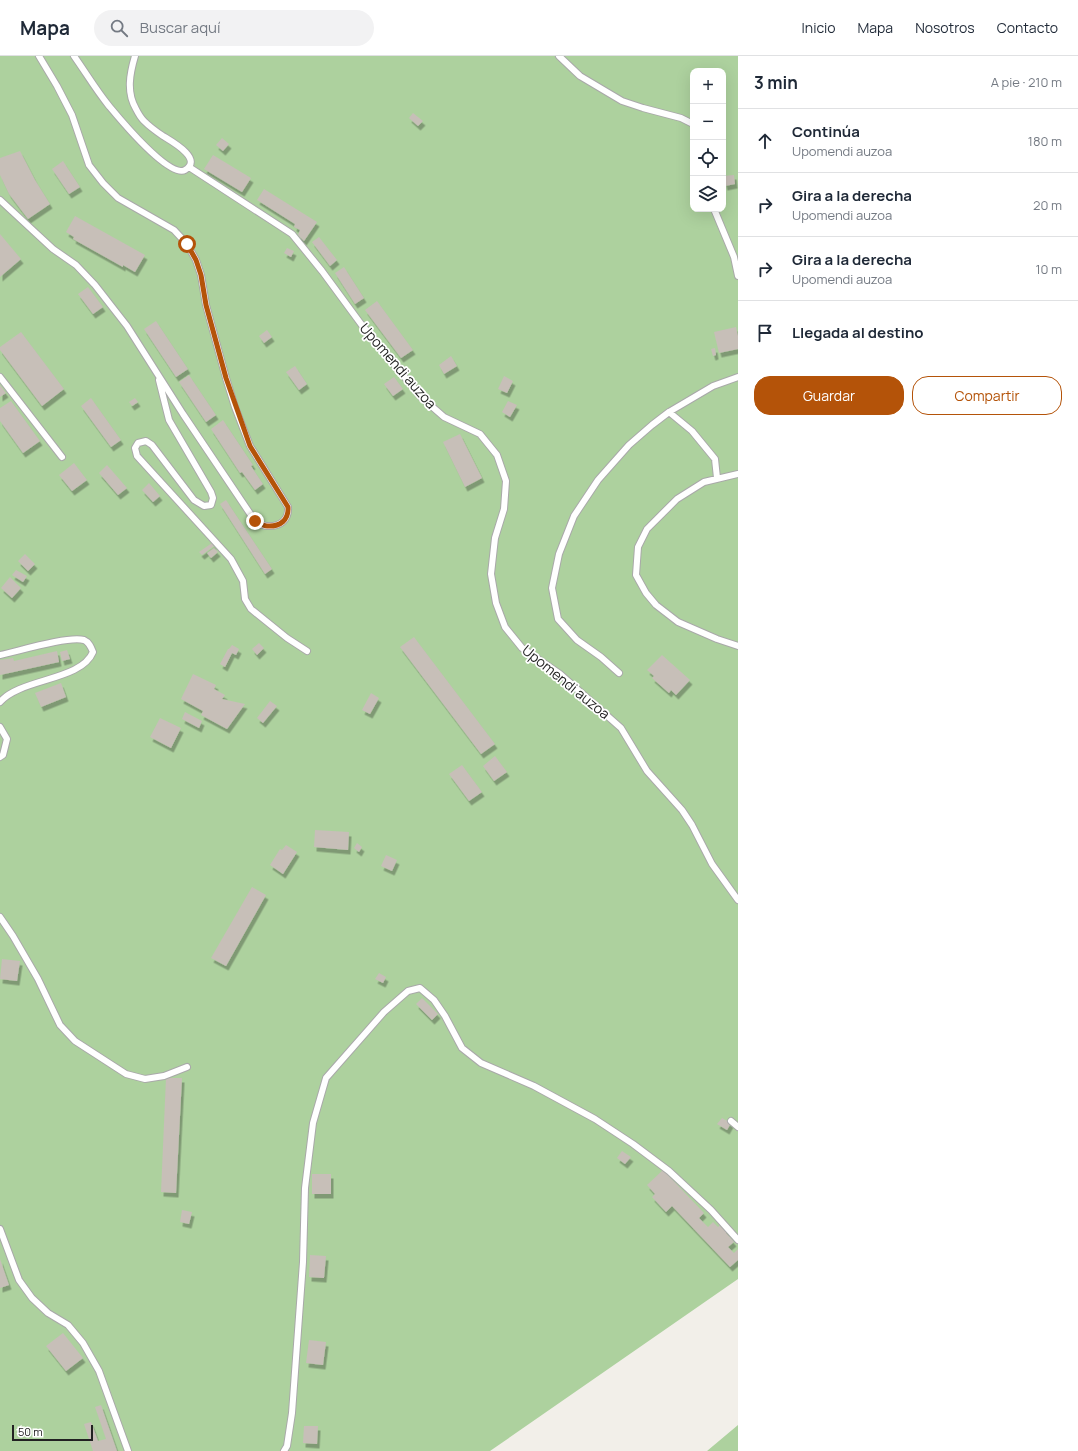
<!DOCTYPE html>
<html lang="es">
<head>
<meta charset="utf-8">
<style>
  body { margin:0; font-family:Manrope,sans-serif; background:#f2f2f3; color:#1f2937 }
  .controls { position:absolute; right:12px; top:12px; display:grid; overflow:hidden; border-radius:8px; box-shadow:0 4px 16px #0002 }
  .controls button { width:36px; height:36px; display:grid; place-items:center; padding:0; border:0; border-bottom:1px solid #e0e1e3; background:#fff; color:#1f2937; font:20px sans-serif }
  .scale { position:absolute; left:12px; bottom:10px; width:81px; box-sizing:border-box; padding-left:4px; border:2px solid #222; border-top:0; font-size:11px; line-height:14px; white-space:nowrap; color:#222; -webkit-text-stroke:3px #fff; paint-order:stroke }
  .stop { position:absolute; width:12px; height:12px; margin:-9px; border:3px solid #b45309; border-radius:50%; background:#fff }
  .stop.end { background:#b45309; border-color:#fff; box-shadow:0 1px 4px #0008 }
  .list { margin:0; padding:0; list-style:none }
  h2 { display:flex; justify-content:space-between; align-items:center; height:52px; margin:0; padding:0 16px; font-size:17px }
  h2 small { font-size:13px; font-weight:400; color:#747a83 }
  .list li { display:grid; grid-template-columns:26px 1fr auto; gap:12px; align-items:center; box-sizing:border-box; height:64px; padding:0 16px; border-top:1px solid #e0e1e3 }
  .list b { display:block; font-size:15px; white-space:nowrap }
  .list p { margin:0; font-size:13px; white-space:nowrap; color:#747a83 }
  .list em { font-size:13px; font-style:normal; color:#747a83 }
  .actions { display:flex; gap:8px; padding:12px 16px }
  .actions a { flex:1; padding:9px 0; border:1px solid #b45309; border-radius:16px; text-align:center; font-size:14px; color:#b45309 }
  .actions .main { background:#b45309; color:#fff }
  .icon { flex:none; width:22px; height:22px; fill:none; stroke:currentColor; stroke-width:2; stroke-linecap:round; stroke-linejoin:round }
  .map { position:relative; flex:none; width:738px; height:1395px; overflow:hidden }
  header { display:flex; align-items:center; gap:24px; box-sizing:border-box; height:56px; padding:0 20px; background:#fff; border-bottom:1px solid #e0e1e3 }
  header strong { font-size:19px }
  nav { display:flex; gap:22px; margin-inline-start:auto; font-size:14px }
  .search { width:280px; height:36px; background:#f2f2f3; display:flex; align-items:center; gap:10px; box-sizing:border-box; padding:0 14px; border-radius:22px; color:#747a83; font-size:15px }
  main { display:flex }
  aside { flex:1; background:#fff }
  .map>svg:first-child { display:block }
  .forest { fill:#add19e; fill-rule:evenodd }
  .building { fill:#c7bfb8; filter:url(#shadow) }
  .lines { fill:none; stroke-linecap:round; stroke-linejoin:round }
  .lane-casing { stroke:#a9a9a9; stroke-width:8 }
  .lane { stroke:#fff; stroke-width:6 }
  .route { stroke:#b45309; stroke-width:5 }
  .labels { text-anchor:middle; stroke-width:3.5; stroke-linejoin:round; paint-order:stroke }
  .street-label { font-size:14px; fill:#222; stroke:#fff }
</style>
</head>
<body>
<header>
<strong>Mapa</strong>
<div class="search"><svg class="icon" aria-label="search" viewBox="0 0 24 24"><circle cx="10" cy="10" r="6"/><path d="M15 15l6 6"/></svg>Buscar aquí</div>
<nav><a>Inicio</a><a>Mapa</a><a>Nosotros</a><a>Contacto</a></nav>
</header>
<main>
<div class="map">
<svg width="738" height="1395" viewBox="0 0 738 1395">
  <defs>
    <filter id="shadow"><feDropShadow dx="2.5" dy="4.5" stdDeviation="0" flood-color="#0004"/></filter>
  </defs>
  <rect width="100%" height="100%" fill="#f2efe9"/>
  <!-- forest -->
  <path class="forest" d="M 0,0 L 738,0 L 738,1223 L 490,1395 L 0,1395 ZM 693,15 L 723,15 L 723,153 L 693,153 Z
    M 738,1369 L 738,1395 L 707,1395 Z"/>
  <!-- building -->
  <path class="building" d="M 413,57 L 423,65 L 418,70 L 409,62 Z
    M 222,82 L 229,88 L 223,95 L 216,89 Z
    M 20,95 L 35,124 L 50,148 L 28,163 L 9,138 L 0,119 L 0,102 Z
    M 213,99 L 251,122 L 242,136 L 204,113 Z
    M 63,105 L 80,131 L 69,138 L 52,113 Z
    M 734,119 L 735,128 L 725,130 L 723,120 Z
    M 264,133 L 317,166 L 304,185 L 298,179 L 300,174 L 294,171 L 295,168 L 257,144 Z
    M 75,160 L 145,199 L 135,216 L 123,209 L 123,211 L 73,183 L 74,181 L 66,176 Z
    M 0,178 L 21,203 L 0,221 Z
    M 319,181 L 337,204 L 330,210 L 312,186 Z
    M 287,192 L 294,195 L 291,201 L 284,197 Z
    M 344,211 L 364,242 L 355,248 L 335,217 Z
    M 88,231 L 103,251 L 93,258 L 78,238 Z
    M 377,245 L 413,294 L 401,302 L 365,254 Z
    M 156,265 L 188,313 L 176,321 L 144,273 Z
    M 736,271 L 738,280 L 738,293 L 719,297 L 714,276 Z
    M 267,274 L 272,281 L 264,287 L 259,280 Z
    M 21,276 L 64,333 L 42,350 L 0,294 L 0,291 Z
    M 715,292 L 716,299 L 713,300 L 711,293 Z
    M 451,300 L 457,310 L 444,318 L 439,309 Z
    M 295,310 L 307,328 L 299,334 L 286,316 Z
    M 189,319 L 216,359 L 206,366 L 179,326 Z
    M 504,320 L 513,325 L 507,337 L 498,333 Z
    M 394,321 L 403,333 L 393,340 L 384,328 Z
    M 0,329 L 6,337 L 0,341 Z
    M 91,342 L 121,384 L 111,391 L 81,350 Z
    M 135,342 L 138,346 L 132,350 L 129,346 Z
    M 11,345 L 40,385 L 23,397 L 0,365 L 0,352 Z
    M 508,345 L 517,349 L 510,361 L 502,356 Z
    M 223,364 L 253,409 L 251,410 L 263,428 L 255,434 L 242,416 L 240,417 L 211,373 Z
    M 460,378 L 482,422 L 465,431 L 443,386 Z
    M 74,407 L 87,424 L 72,435 L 59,419 Z
    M 107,409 L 127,432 L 118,439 L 99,417 Z
    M 149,427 L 160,440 L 153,446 L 142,434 Z
    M 226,444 L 272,513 L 265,518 L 220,448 Z
    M 212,487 L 214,490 L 202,499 L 199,496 Z
    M 214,492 L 218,496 L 211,502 L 207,497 Z
    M 25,498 L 35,508 L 28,515 L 18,505 Z
    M 16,514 L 27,520 L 23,526 L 12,519 Z
    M 10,521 L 21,532 L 12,542 L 1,532 Z
    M 414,581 L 495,688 L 481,698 L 400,591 Z
    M 259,587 L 264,592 L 257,599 L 252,593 Z
    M 232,589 L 239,593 L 236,599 L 232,597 L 225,611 L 220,608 L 228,593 L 229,593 Z
    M 67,594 L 70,603 L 62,605 L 60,596 Z
    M 57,595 L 59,606 L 0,619 L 0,604 L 13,602 L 14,605 Z
    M 662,599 L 690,624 L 676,639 L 671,634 L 669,637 L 652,622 L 654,620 L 647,614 Z
    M 193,618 L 216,629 L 214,633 L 225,639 L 222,643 L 245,648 L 227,673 L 201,659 L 203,655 L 181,643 Z
    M 61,627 L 66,641 L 41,651 L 35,637 Z
    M 371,637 L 379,642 L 370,658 L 362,654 Z
    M 270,645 L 277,650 L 263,667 L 257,662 Z
    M 185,656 L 202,665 L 199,672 L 182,663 Z
    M 160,662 L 181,672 L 171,692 L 150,681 Z
    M 495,700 L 507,716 L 494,725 L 483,710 Z
    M 462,709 L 482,736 L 469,745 L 449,718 Z
    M 315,774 L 349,776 L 348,794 L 314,791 Z
    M 357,787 L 362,791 L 359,796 L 354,792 Z
    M 286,789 L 297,796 L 283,818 L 270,809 L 280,793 L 282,794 Z
    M 386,799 L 397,804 L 392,815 L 381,810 Z
    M 252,831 L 266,839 L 226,910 L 211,902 Z
    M 2,903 L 20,905 L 17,925 L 0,923 Z
    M 379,917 L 386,921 L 383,927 L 375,923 Z
    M 422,942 L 438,958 L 432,964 L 416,948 Z
    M 166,1022 L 182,1022 L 176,1137 L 161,1136 Z
    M 722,1062 L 731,1067 L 727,1074 L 717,1068 Z
    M 622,1095 L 631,1101 L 625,1108 L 617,1102 Z
    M 663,1114 L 704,1157 L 699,1162 L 708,1171 L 713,1166 L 718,1171 L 721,1168 L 728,1175 L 726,1177 L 734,1186 L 728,1191 L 734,1197 L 738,1193 L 738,1204 L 730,1211 L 672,1150 L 666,1156 L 652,1141 L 655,1138 L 647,1129 Z
    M 312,1118 L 331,1118 L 331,1138 L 312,1138 Z
    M 182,1154 L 192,1156 L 189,1168 L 180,1166 Z
    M 310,1199 L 326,1200 L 324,1222 L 309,1221 Z
    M 0,1203 L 9,1229 L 0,1232 Z
    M 63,1277 L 83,1302 L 66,1315 L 46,1290 Z
    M 309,1284 L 326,1286 L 323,1309 L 306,1307 Z
    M 101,1349 L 117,1395 L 93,1395 L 84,1368 L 91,1366 L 98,1385 L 106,1383 L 95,1351 Z
    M 304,1370 L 318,1370 L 317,1388 L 303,1387 Z"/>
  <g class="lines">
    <!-- lane casing -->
    <g class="lane-casing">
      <path id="lane" d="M 74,0 C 86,17 96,34 109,50 C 119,62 169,123 185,114 C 204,103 171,85 163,80 C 157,76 150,71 144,65 C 141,62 138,57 136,53 C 126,36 130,17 135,0
        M 559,0 L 580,20 L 622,45 L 643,52 L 681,62 L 693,68
        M 189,111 L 292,178 L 322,215 L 361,268 L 421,341 L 444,361 L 480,378 L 497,399 L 506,425 L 504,453 L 495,482 L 491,518 L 496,547 L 505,571 L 522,592 L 560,618 L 621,672 L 647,715 L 682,754 L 692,769 L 712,808 L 738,844
        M 0,144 L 53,193 L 76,209 L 95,229 L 127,270 L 183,358 L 255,465 C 259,467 263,470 267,470 C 280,471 289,464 288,451 L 250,390 L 235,351 L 226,322 L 206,249 L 201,219 L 196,204 L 187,188 L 174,174 L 118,142 L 103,127 L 89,109 L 72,59 L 57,30 L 39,0
        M 714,153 L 734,201 L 738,220
        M 0,321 L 62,401
        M 159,324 L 169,364 L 211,436 L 213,442 L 211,449 L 204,450 L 194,444 L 152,389 L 146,385 L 138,387 L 135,392 L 137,400 L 231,503 L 243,525 L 245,543 L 251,553 L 287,582 L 307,595
        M 669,356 L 692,375 L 715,403 L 717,422
        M 738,418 L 704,426 L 677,443 L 647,473 L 638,491 L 636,519 L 646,537 L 656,549 L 678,566 L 717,583 L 738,590
        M 0,599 C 19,595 67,580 84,584 C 89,586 91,591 93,596 C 81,625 21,622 0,646
        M 619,617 L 601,601 L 577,584 L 558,563 L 552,532 L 559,498 L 574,460 L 598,424 L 629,389 L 652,369 L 669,356 L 713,330 L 738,321
        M 0,671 L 7,683 L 3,699 L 0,701
        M 0,861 L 13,880 L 38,923 L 60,969 L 75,985 L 126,1018 L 145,1023 L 164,1020 L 187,1011
        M 731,1065 L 738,1071
        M 0,1173 L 19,1224 L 32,1242 L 48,1257 L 68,1269 L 83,1287 L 99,1315 L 128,1395
        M 284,1395 L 287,1390 L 292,1357 L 303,1206 L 305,1132 L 313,1067 L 326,1022 L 384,956 L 408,935 L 420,932 L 434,944 L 445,960 L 462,992 L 481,1007 L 534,1030 L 595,1063 L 633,1088 L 669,1115 L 711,1154 L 738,1184"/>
    </g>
    <!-- lane -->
    <use href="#lane" class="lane"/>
  </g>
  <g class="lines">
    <!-- route -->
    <path class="route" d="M 187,188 L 196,204 L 201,219 L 206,249 L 226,322 L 250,390 L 288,451 C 289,464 280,471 267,470 C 263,470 259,467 255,465"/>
  </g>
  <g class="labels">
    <!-- street labels -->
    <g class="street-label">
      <text transform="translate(398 310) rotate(49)" y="5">Upomendi auzoa</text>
      <text transform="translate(566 626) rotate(39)" y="5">Upomendi auzoa</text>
    </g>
  </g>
</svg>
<div class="controls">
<button>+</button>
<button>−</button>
<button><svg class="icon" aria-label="locate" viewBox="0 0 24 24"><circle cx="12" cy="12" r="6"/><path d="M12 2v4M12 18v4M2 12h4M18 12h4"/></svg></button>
<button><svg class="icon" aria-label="layers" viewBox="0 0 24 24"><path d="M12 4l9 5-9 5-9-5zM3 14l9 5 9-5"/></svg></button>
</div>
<div class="scale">50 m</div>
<div class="stop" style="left:187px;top:188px"></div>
<div class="stop end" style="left:255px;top:465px"></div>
</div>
<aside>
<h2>3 min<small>A pie · 210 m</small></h2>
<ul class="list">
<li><svg class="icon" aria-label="ahead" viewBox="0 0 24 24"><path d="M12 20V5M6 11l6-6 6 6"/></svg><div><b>Continúa</b><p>Upomendi auzoa</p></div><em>180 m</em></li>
<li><svg class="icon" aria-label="right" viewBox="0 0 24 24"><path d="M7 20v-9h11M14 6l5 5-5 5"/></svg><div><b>Gira a la derecha</b><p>Upomendi auzoa</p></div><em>20 m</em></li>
<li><svg class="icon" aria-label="right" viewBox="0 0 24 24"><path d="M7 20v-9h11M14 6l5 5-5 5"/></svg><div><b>Gira a la derecha</b><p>Upomendi auzoa</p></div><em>10 m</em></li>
<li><svg class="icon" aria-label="arrive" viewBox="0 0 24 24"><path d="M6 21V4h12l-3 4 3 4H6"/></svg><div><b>Llegada al destino</b></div></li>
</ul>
<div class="actions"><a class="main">Guardar</a><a>Compartir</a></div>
</aside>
</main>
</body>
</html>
